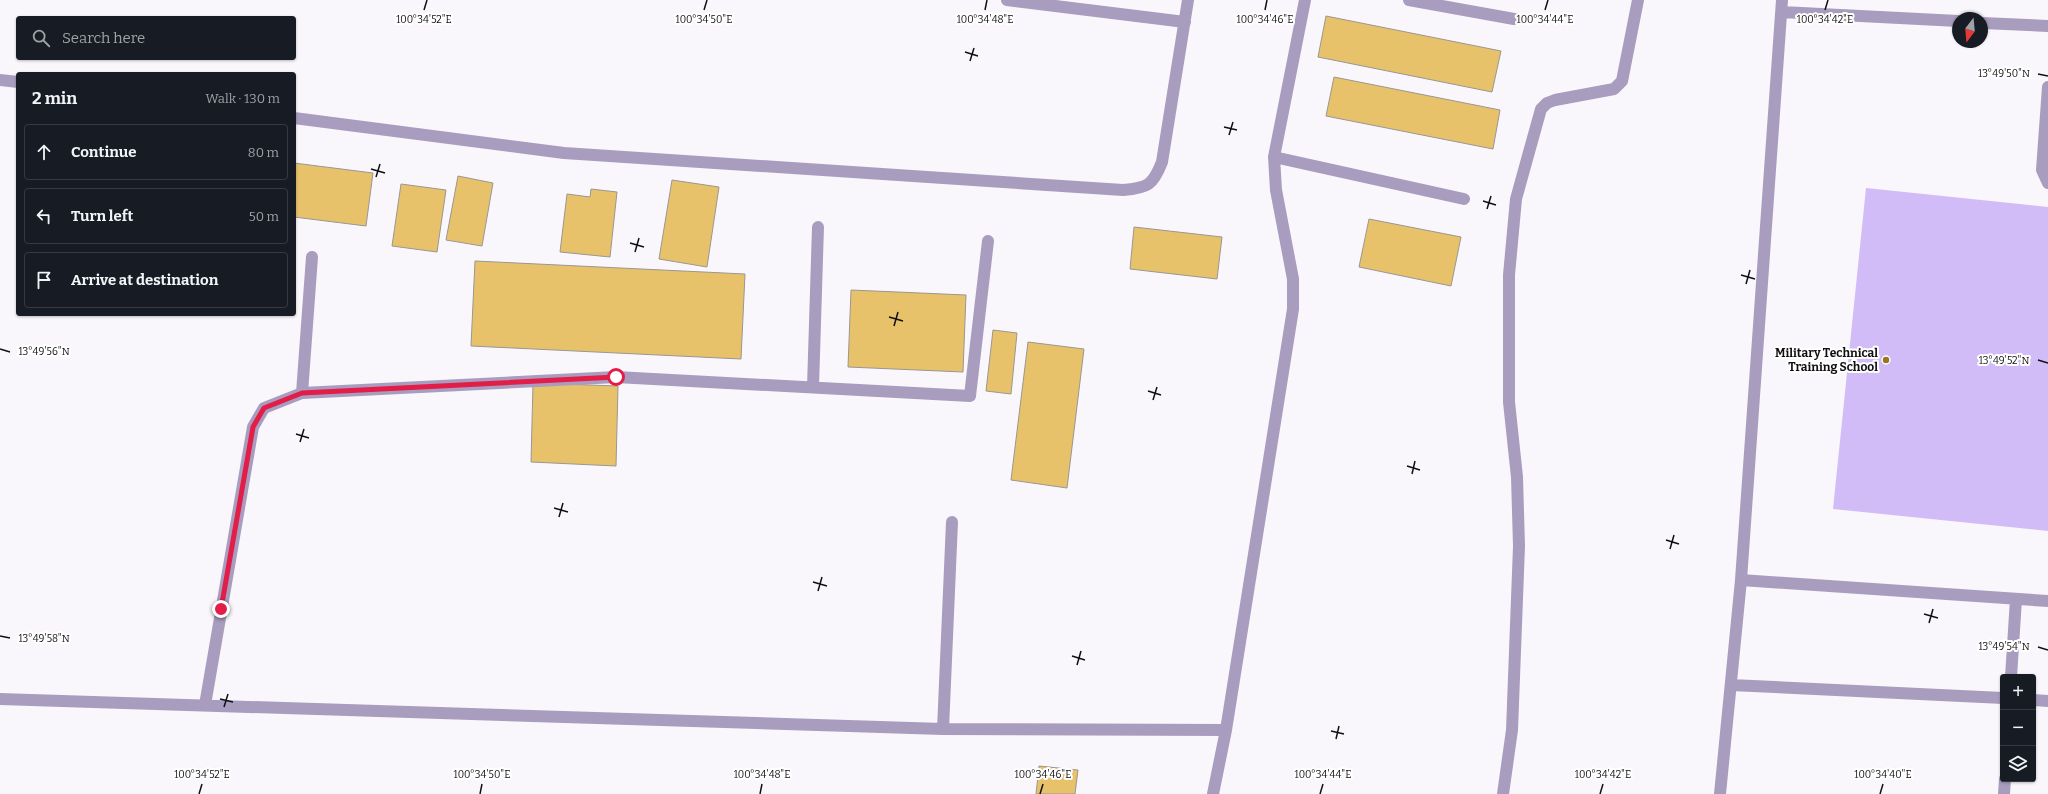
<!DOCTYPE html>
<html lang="en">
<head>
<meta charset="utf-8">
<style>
  body { margin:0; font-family:Bitter,serif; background:#20242c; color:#f1f3f6 }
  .controls { position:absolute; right:12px; bottom:12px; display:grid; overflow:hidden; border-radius:4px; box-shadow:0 1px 3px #0004 }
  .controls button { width:36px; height:36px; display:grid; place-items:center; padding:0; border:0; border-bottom:1px solid #363941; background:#171b24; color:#f1f3f6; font:20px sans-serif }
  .compass { position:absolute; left:1952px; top:12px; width:36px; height:36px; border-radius:50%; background:#171b24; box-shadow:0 1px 3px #0004; rotate:196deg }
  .stop { position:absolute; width:12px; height:12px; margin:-9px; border:3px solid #e11d48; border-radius:50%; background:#fff }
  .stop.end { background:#e11d48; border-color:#fff; box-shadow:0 1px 4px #0008 }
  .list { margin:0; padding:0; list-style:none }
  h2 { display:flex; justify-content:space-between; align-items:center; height:52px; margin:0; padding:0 16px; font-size:17px }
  h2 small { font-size:13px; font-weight:400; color:#9ea1a6 }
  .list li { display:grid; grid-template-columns:26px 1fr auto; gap:12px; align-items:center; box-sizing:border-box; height:56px; margin:0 8px 8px; padding:0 8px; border:1px solid #363941; border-radius:4px }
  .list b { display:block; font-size:15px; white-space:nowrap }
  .list em { font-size:13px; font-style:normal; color:#9ea1a6 }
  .icon { flex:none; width:22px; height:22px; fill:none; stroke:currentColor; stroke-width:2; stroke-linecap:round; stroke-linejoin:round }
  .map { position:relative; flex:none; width:2048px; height:794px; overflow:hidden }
  .search { position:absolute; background:#171b24; box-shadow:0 1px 3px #0004; left:16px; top:16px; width:280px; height:44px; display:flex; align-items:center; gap:10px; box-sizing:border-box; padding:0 14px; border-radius:4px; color:#9ea1a6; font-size:15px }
  .panel { position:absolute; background:#171b24; box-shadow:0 1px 3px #0004; left:16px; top:72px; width:280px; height:244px; border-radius:4px }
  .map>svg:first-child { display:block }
  .green { fill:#d1bcf7 }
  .building { fill:#e7c26b; stroke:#999792 }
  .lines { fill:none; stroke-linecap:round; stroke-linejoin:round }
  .lane { stroke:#a99dbf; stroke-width:12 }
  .street { stroke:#a99dbf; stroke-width:12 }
  .route { stroke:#e11d48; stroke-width:5 }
  .ticks { fill:none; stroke:#101011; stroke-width:1.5 }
  .poi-dot { fill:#987720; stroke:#fff; stroke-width:1.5 }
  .labels { text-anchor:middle; stroke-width:4; stroke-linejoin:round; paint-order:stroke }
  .poi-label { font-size:12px; font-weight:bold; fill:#101011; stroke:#fff; text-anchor:end }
  .ticks-label { font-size:10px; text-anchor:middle; fill:#101011; stroke:#fff; stroke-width:4; stroke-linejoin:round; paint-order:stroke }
</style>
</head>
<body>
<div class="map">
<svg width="2048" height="794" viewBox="0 0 2048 794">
  <rect width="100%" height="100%" fill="#f9f7fc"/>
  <!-- green -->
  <path class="green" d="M 1866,188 L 2048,207 L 2048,531 L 1833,509 Z"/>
  <!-- building -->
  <path class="building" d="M 1326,16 L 1501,51 L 1492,92 L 1318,57 Z
    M 1334,77 L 1500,110 L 1493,149 L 1326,116 Z
    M 294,163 L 373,173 L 366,226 L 294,217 Z
    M 458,176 L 493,183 L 482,246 L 446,240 Z
    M 672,180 L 719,187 L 707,267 L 659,259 Z
    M 401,184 L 446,190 L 437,252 L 392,246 Z
    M 591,189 L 617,192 L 610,257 L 560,252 L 567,194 L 590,197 Z
    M 1369,219 L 1461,237 L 1451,286 L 1359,267 Z
    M 1134,227 L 1222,237 L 1217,279 L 1130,269 Z
    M 475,261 L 745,274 L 741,359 L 471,346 Z
    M 851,290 L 966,295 L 963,372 L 848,367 Z
    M 993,330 L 1017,333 L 1011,394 L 986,391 Z
    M 1028,342 L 1084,349 L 1067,488 L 1011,480 Z
    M 533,383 L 618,386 L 616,466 L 531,462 Z
    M 1039,766 L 1078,770 L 1075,794 L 1036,794 Z"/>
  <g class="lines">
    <!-- lane -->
    <path class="lane" d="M 1782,12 L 1958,21
      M 1982,23 L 2048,26
      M 2048,87 L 2042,170 L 2048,183
      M 1741,580 L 2048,601
      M 2011,677 L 2016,599
      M 1731,685 L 2003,698
      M 2033,700 L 2048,701
      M 1720,794 L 1741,580 L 1782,0
      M 2004,794 L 2005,779"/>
    <!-- street -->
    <path class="street" d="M 1007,0 L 1185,22
      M 1409,0 L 1514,19
      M 0,80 L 18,82
      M 294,118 L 564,153 L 1123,190 C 1148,188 1153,185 1162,162 L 1188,0
      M 1274,157 L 1464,199
      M 813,387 L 818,227
      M 302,393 L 312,257
      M 0,699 L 943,729 L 1226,730
      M 205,705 L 253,427 L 264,408 L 302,393 L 616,377 L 970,396 L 988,241
      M 943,729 L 952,522
      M 1213,794 L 1226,730 L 1293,309 L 1293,279 L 1276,190 L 1274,157 L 1305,0
      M 1503,794 L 1512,730 L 1519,546 L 1517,477 L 1509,402 L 1509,275 L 1516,199 L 1541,109 L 1547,103 L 1555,100 L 1614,89 L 1622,81 L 1638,0"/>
  </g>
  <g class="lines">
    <!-- route -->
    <path class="route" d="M 221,609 L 253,427 L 264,408 L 302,393 L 616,377"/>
  </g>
  <!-- ticks -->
  <path class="ticks" d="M 424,10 L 427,0M 704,10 L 707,0M 985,10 L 987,0M 1265,10 L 1267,0M 1545,10 L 1548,0M 1825,10 L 1828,0M 965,52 L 978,56M 970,61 L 974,48M 2038,74 L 2048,76M 1224,127 L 1237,130M 1229,135 L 1233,122M 371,169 L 385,173M 376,177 L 380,164M 1483,201 L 1496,205M 1487,209 L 1491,196M 630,243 L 644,247M 635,252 L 639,238M 1741,275 L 1755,279M 1746,284 L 1750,270M 889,317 L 903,321M 894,326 L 898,312M 0,349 L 10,352M 2038,360 L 2048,363M 1148,391 L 1161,395M 1153,400 L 1157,387M 296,434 L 309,438M 300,442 L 304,429M 1407,466 L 1420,470M 1412,474 L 1415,461M 554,508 L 568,512M 559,517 L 563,503M 1666,540 L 1679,544M 1670,549 L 1674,535M 813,582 L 827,586M 818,591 L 822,577M 1924,614 L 1938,618M 1929,623 L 1933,609M 0,636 L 10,638M 2038,647 L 2048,650M 1072,656 L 1085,660M 1077,665 L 1081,651M 220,699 L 233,702M 224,707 L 228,694M 1331,731 L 1344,734M 1336,739 L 1339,726M 199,794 L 202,784M 480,794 L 482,784M 760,794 L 762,784M 1040,794 L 1043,784M 1320,794 L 1323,784M 1600,794 L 1603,784M 1880,794 L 1883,784"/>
  <!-- markers -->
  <circle class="poi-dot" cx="1886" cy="360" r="4"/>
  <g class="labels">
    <!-- poi labels -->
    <g class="poi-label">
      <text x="1878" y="357">Military Technical<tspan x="1878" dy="14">Training School</tspan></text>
    </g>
  </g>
  <g class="ticks-label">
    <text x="424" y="23">100°34'52"E</text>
    <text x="704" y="23">100°34'50"E</text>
    <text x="985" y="23">100°34'48"E</text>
    <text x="1265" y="23">100°34'46"E</text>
    <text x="1545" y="23">100°34'44"E</text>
    <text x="1825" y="23">100°34'42"E</text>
    <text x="2004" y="77">13°49'50"N</text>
    <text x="44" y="355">13°49'56"N</text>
    <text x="2004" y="364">13°49'52"N</text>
    <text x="44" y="642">13°49'58"N</text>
    <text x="2004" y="650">13°49'54"N</text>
    <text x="202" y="778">100°34'52"E</text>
    <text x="482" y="778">100°34'50"E</text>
    <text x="762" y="778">100°34'48"E</text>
    <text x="1043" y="778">100°34'46"E</text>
    <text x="1323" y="778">100°34'44"E</text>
    <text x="1603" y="778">100°34'42"E</text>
    <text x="1883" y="778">100°34'40"E</text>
  </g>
</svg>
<div class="controls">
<button>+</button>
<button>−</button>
<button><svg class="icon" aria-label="layers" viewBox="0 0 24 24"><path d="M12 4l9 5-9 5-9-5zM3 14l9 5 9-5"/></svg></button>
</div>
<svg class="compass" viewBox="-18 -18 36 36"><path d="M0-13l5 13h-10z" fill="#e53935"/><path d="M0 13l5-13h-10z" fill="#9ea1a6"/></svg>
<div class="stop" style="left:616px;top:377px"></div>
<div class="stop end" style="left:221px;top:609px"></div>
<div class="search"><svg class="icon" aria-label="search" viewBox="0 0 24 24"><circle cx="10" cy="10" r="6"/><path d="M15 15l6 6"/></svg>Search here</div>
<section class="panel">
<h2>2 min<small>Walk · 130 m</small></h2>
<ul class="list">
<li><svg class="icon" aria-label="ahead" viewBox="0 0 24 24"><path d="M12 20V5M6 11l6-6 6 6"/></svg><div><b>Continue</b></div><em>80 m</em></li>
<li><svg class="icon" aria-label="left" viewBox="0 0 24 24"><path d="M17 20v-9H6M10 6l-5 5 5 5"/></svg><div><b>Turn left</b></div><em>50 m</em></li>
<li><svg class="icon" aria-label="arrive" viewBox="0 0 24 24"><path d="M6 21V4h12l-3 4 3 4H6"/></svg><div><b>Arrive at destination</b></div></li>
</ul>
</section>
</div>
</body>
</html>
